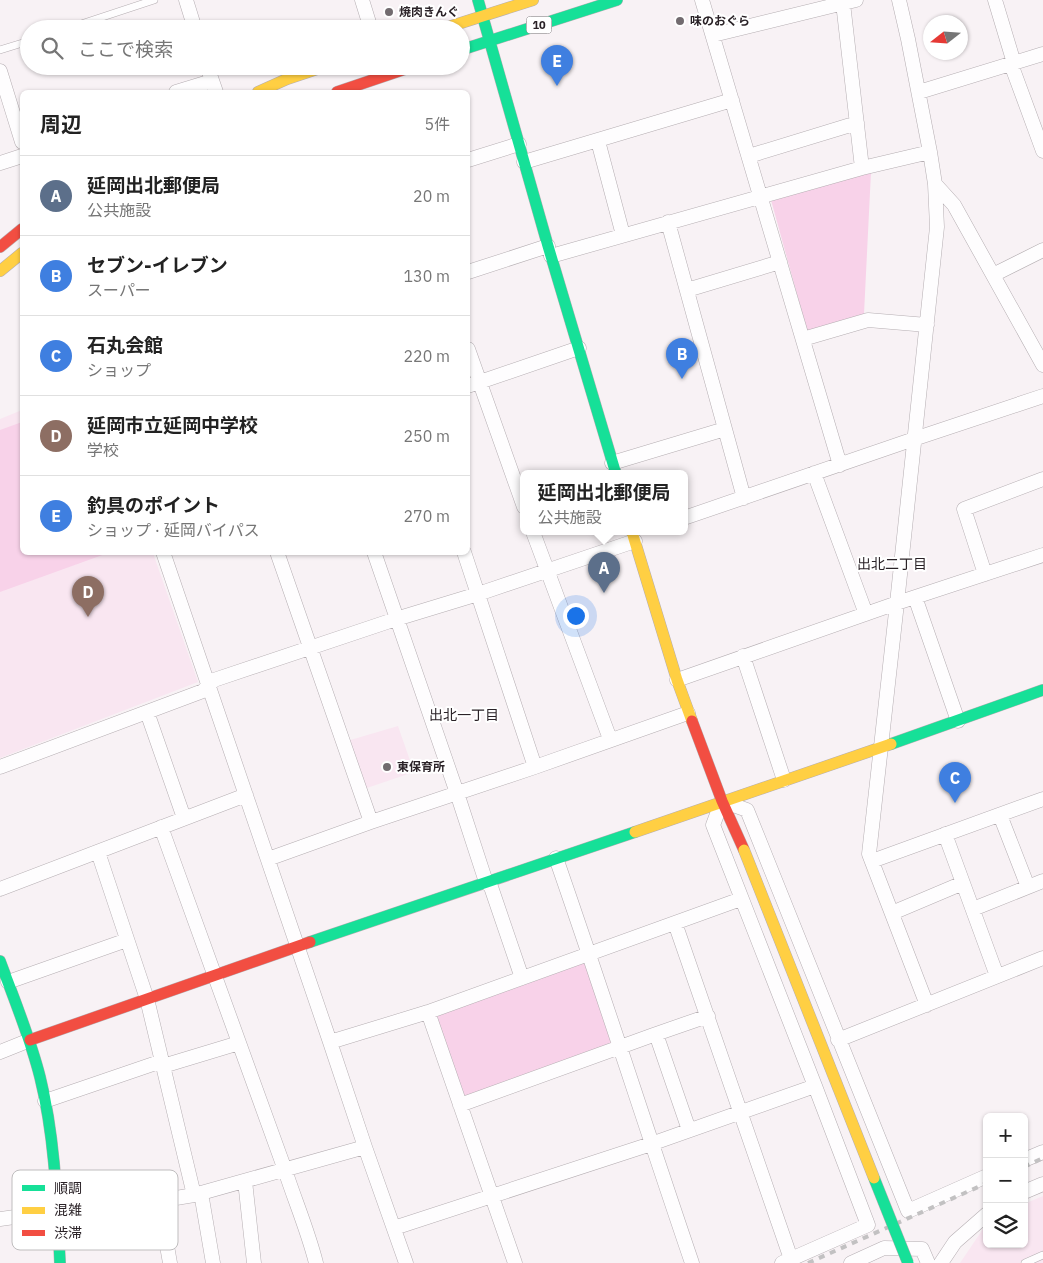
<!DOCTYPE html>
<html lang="ja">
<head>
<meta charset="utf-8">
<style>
  body { margin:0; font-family:"IBM Plex Sans","Noto Sans JP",sans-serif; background:#f2f2f2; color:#222 }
  .controls { position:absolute; right:15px; bottom:15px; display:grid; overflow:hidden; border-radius:8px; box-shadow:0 1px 4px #0004 }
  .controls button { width:45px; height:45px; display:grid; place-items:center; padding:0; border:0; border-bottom:1px solid #e0e0e0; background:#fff; color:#222; font:25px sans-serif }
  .compass { position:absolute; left:923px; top:15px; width:45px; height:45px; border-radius:50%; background:#fff; box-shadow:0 1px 4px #0004; rotate:253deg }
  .you { position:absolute; left:575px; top:615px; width:18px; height:18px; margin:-12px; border:4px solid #fff; border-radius:50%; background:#1a73e8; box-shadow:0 0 0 8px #1a73e833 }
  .badge { display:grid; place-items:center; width:32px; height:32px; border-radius:50%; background:#ea580c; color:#fff; font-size:16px; font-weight:700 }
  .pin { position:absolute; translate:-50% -41px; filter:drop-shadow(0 1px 2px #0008) }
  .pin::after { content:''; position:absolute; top:26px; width:18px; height:15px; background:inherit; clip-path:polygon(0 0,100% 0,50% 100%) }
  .popup { position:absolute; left:520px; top:470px; width:168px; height:65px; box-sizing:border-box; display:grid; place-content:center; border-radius:8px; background:#fff; filter:drop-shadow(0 1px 4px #0005); font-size:16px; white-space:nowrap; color:#767676 }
  .popup b { font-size:19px; color:#222 }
  .popup::after { content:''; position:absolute; left:50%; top:100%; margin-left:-10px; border:10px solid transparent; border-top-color:#fff }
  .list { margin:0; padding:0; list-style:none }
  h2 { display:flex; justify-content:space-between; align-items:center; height:65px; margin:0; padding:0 20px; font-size:21px }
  h2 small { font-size:16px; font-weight:400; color:#767676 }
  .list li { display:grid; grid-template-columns:32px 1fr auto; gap:15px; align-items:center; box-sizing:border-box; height:80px; padding:0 20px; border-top:1px solid #e0e0e0 }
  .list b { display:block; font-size:19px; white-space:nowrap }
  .list p { margin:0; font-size:16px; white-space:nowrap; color:#767676 }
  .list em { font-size:16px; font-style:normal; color:#767676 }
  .icon { flex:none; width:28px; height:28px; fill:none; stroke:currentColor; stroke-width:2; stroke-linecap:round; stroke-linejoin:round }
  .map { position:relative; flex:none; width:1043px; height:1263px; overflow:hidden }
  .search { position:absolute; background:#fff; box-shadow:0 1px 4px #0004; left:20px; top:20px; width:450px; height:55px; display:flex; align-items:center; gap:12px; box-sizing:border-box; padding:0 18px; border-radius:28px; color:#767676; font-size:19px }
  .panel { position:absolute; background:#fff; box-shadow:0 1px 4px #0004; left:20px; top:90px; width:450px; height:465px; border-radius:8px }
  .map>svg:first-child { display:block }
  .built { fill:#f9e6f1 }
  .green { fill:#f8d2e9 }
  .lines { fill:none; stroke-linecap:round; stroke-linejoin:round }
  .lane-casing { stroke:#b5aeb2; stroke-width:8 }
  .street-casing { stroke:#b5aeb2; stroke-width:15 }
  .fast-casing { stroke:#b5aeb2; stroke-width:12 }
  .slow-casing { stroke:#b5aeb2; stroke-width:12 }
  .jam-casing { stroke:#b5aeb2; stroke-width:12 }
  .lane { stroke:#fefdfe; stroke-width:7 }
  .street { stroke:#fefdfe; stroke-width:14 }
  .fast { stroke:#16e098; stroke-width:11 }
  .slow { stroke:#ffcf43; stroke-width:11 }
  .jam { stroke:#f24e42; stroke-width:11 }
  .rail { stroke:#c2c1c2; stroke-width:4; stroke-dasharray:6 6; stroke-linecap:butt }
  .fast-bridge-casing { stroke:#b5aeb2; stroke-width:12; stroke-linecap:butt }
  .slow-bridge-casing { stroke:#b5aeb2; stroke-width:12; stroke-linecap:butt }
  .fast-bridge { stroke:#16e098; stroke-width:11 }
  .slow-bridge { stroke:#ffcf43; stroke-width:11 }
  .poi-dot { fill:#726b6f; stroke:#fff; stroke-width:2 }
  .labels { text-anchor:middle; stroke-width:4; stroke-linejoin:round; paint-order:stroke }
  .shield { fill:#fff; stroke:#6a6468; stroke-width:1 }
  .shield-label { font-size:11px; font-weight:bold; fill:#2a2227 }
  .poi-label { font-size:12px; font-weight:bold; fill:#2a2227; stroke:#fff; text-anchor:start }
  .neighbourhood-label { font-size:14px; fill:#2a2227; stroke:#fff }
  .key { fill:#fff; stroke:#bfbdbe; stroke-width:1 }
  .key-label { font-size:14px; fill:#2a2227 }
</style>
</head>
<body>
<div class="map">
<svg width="1043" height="1263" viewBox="0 0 1043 1263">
  <rect width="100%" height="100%" fill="#f8f2f5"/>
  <!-- built -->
  <path class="built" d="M 22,410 L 22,552 L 153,553 L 198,682 L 0,758 L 0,419 Z
    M 398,726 L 414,772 L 364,789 L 347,741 Z
    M 1043,1196 L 1043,1263 L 960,1263 L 983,1229 L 987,1227 L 987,1244 L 1024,1244 L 1024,1204 Z"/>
  <!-- green -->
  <path class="green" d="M 871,172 L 864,314 L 808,334 L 771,200 Z
    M 22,422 L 22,552 L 108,553 L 0,592 L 0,430 Z
    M 585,961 L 614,1046 L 464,1098 L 436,1015 Z"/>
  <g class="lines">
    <!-- lane casing -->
    <g class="lane-casing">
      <path id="lane" d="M 66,29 L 154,0
        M 0,50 L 29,41
        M 1025,1263 L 1043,1255"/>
    </g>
    <!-- street casing -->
    <g class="street-casing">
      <path id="street" d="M 186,0 L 195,29
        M 362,0 L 371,29
        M 702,0 L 840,465
        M 899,0 L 908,39 L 930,152 L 935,184 L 937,227 L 897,603 L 869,854 L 927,1005
        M 995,0 L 1014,63
        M 843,3 L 862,168
        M 713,35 L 856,0
        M 1011,64 L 1043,151
        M 207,66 L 216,92
        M 0,71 L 22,142
        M 176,92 L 212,81
        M 919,92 L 1043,54
        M 598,141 L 623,235
        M 749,156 L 857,123
        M 468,160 L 519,144
        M 524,162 L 732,100
        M 0,163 L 22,156
        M 935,184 L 954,205 L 1043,365
        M 668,222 L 744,498
        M 551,256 L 862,168 L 930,152
        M 468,272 L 548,246
        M 993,275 L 1043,250
        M 687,290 L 780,262
        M 803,339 L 868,320 L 927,325
        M 468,349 L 524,507
        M 468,386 L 579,348
        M 612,463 L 725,429
        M 814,473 L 866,614
        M 684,518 L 914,439 L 1043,396
        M 533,532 L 610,739
        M 163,552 L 330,1042 L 365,1147 L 406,1263
        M 277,552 L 371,822
        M 374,552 L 457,793 L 486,882 L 491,887 L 522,978
        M 464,552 L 535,767
        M 985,574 L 964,509 L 1043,479
        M 915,597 L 958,721
        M 743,656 L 784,780
        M 677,680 L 897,603 L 1043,555
        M 147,712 L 184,818
        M 0,767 L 203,691 L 214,680 L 396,619 L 478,594 L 635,541
        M 1000,815 L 1028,887
        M 161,827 L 285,1170 C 295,1201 308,1231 316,1263
        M 945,834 L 997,976
        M 98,852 L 147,999 L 194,1195
        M 556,858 C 603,993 646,1128 692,1263
        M 268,859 L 371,822 L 535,767 L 688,713
        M 872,861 L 1043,799
        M 0,889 L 246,795
        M 973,909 L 1043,881
        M 892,913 L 963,883
        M 675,923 L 791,1259
        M 8,982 L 127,940
        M 428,1012 L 515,1263
        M 656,1034 L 708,1016
        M 838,1040 L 1043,958
        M 330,1042 L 428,1012 L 741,899
        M 0,1052 L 30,1040
        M 163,1066 L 239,1043
        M 45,1101 L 162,1061
        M 460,1105 L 656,1034 L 689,1130
        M 1024,1160 L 1043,1152
        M 245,1181 L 254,1263
        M 1024,1192 L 1043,1184
        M 201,1193 L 213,1263
        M 160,1206 L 170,1263
        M 0,1219 L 57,1211
        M 58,1223 L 160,1206 L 164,1200 L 194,1195 L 365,1147
        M 394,1228 L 651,1144 L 815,1086
        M 782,1263 L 868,1225 L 815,1086 L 713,825 L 722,801 L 747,810 L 908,1211 L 987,1176
        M 851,1263 L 884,1248 L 922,1249 L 928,1263
        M 941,1263 L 955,1242 L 987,1214"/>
    </g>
    <!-- fast casing -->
    <g class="fast-casing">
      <path id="fast" d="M 478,0 L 548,246 L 616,474
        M 461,50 L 617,0
        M 891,744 L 1043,690
        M 310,942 L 635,832
        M 0,961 C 14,999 30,1037 40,1077 C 55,1137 57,1201 60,1263"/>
    </g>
    <!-- slow casing -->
    <g class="slow-casing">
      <path id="slow" d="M 442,29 L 533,0
        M 258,92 L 287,79 L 326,66
        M 0,271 L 22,253
        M 632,532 L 677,680 L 692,721
        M 635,832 L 891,744"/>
    </g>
    <!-- jam casing -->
    <g class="jam-casing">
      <path id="jam" d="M 337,92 L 414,66
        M 0,247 L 22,229
        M 692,721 L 722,801 L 744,850
        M 30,1040 L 310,942"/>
    </g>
    <!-- lane -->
    <use href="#lane" class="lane"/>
    <!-- street -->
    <use href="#street" class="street"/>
    <!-- fast -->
    <use href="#fast" class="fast"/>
    <!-- slow -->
    <use href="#slow" class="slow"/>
    <!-- jam -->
    <use href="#jam" class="jam"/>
    <!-- rail -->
    <path class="rail" d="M 1024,1167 L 1043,1158
      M 808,1263 L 987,1183"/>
    <!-- fast-bridge casing -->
    <g class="fast-bridge-casing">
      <path id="fast-bridge" d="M 874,1178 L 908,1263"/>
    </g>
    <!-- slow-bridge casing -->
    <g class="slow-bridge-casing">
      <path id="slow-bridge" d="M 744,850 L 874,1178"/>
    </g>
    <!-- fast-bridge -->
    <use href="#fast-bridge" class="fast-bridge"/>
    <!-- slow-bridge -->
    <use href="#slow-bridge" class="slow-bridge"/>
  </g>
  <!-- markers -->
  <g class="poi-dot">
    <circle cx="389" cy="12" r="5"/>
    <circle cx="680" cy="21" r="5"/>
    <circle cx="387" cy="767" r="5"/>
  </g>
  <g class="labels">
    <!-- shield labels -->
    <rect class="shield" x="526.5" y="16.5" width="25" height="17" rx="4"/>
    <g class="shield-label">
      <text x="539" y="29">10</text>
    </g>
    <!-- poi labels -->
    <g class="poi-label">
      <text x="399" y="16">焼肉きんぐ</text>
      <text x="690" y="25">味のおぐら</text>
      <text x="397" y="771">東保育所</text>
    </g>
    <!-- neighbourhood labels -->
    <g class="neighbourhood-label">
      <text x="892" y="569">出北二丁目</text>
      <text x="464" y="720">出北一丁目</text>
    </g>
  </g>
  <!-- legend -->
  <rect x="12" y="1170" width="166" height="80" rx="8" class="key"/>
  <rect x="22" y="1185" width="23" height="6" fill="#16e098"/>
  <rect x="22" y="1207" width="23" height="7" fill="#ffcf43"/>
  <rect x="22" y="1230" width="23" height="6" fill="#f24e42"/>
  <g class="key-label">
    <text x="54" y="1193">順調</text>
    <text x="54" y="1215">混雑</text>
    <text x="54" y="1238">渋滞</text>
  </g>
</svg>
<div class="controls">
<button>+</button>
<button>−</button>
<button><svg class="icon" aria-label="layers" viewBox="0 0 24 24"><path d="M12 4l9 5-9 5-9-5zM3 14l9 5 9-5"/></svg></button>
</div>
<svg class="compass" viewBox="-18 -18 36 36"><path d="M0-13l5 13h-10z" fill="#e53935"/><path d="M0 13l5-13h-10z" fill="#767676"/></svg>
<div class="you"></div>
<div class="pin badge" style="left:604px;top:593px;background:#5c6f8a">A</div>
<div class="popup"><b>延岡出北郵便局</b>公共施設</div>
<div class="pin badge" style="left:682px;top:379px;background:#3f7fe0">B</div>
<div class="pin badge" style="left:955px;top:803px;background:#3f7fe0">C</div>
<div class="pin badge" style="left:88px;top:617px;background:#8d6e63">D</div>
<div class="pin badge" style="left:557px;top:86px;background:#3f7fe0">E</div>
<div class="search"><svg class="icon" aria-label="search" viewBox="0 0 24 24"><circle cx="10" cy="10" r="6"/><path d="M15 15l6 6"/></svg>ここで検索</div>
<section class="panel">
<h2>周辺<small>5件</small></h2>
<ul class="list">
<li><span class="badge" style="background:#5c6f8a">A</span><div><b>延岡出北郵便局</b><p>公共施設</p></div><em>20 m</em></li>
<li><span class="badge" style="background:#3f7fe0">B</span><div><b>セブン-イレブン</b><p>スーパー</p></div><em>130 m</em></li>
<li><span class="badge" style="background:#3f7fe0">C</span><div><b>石丸会館</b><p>ショップ</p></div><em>220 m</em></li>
<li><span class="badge" style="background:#8d6e63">D</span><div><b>延岡市立延岡中学校</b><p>学校</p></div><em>250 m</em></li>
<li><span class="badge" style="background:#3f7fe0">E</span><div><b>釣具のポイント</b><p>ショップ · 延岡バイパス</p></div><em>270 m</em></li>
</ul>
</section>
</div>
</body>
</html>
